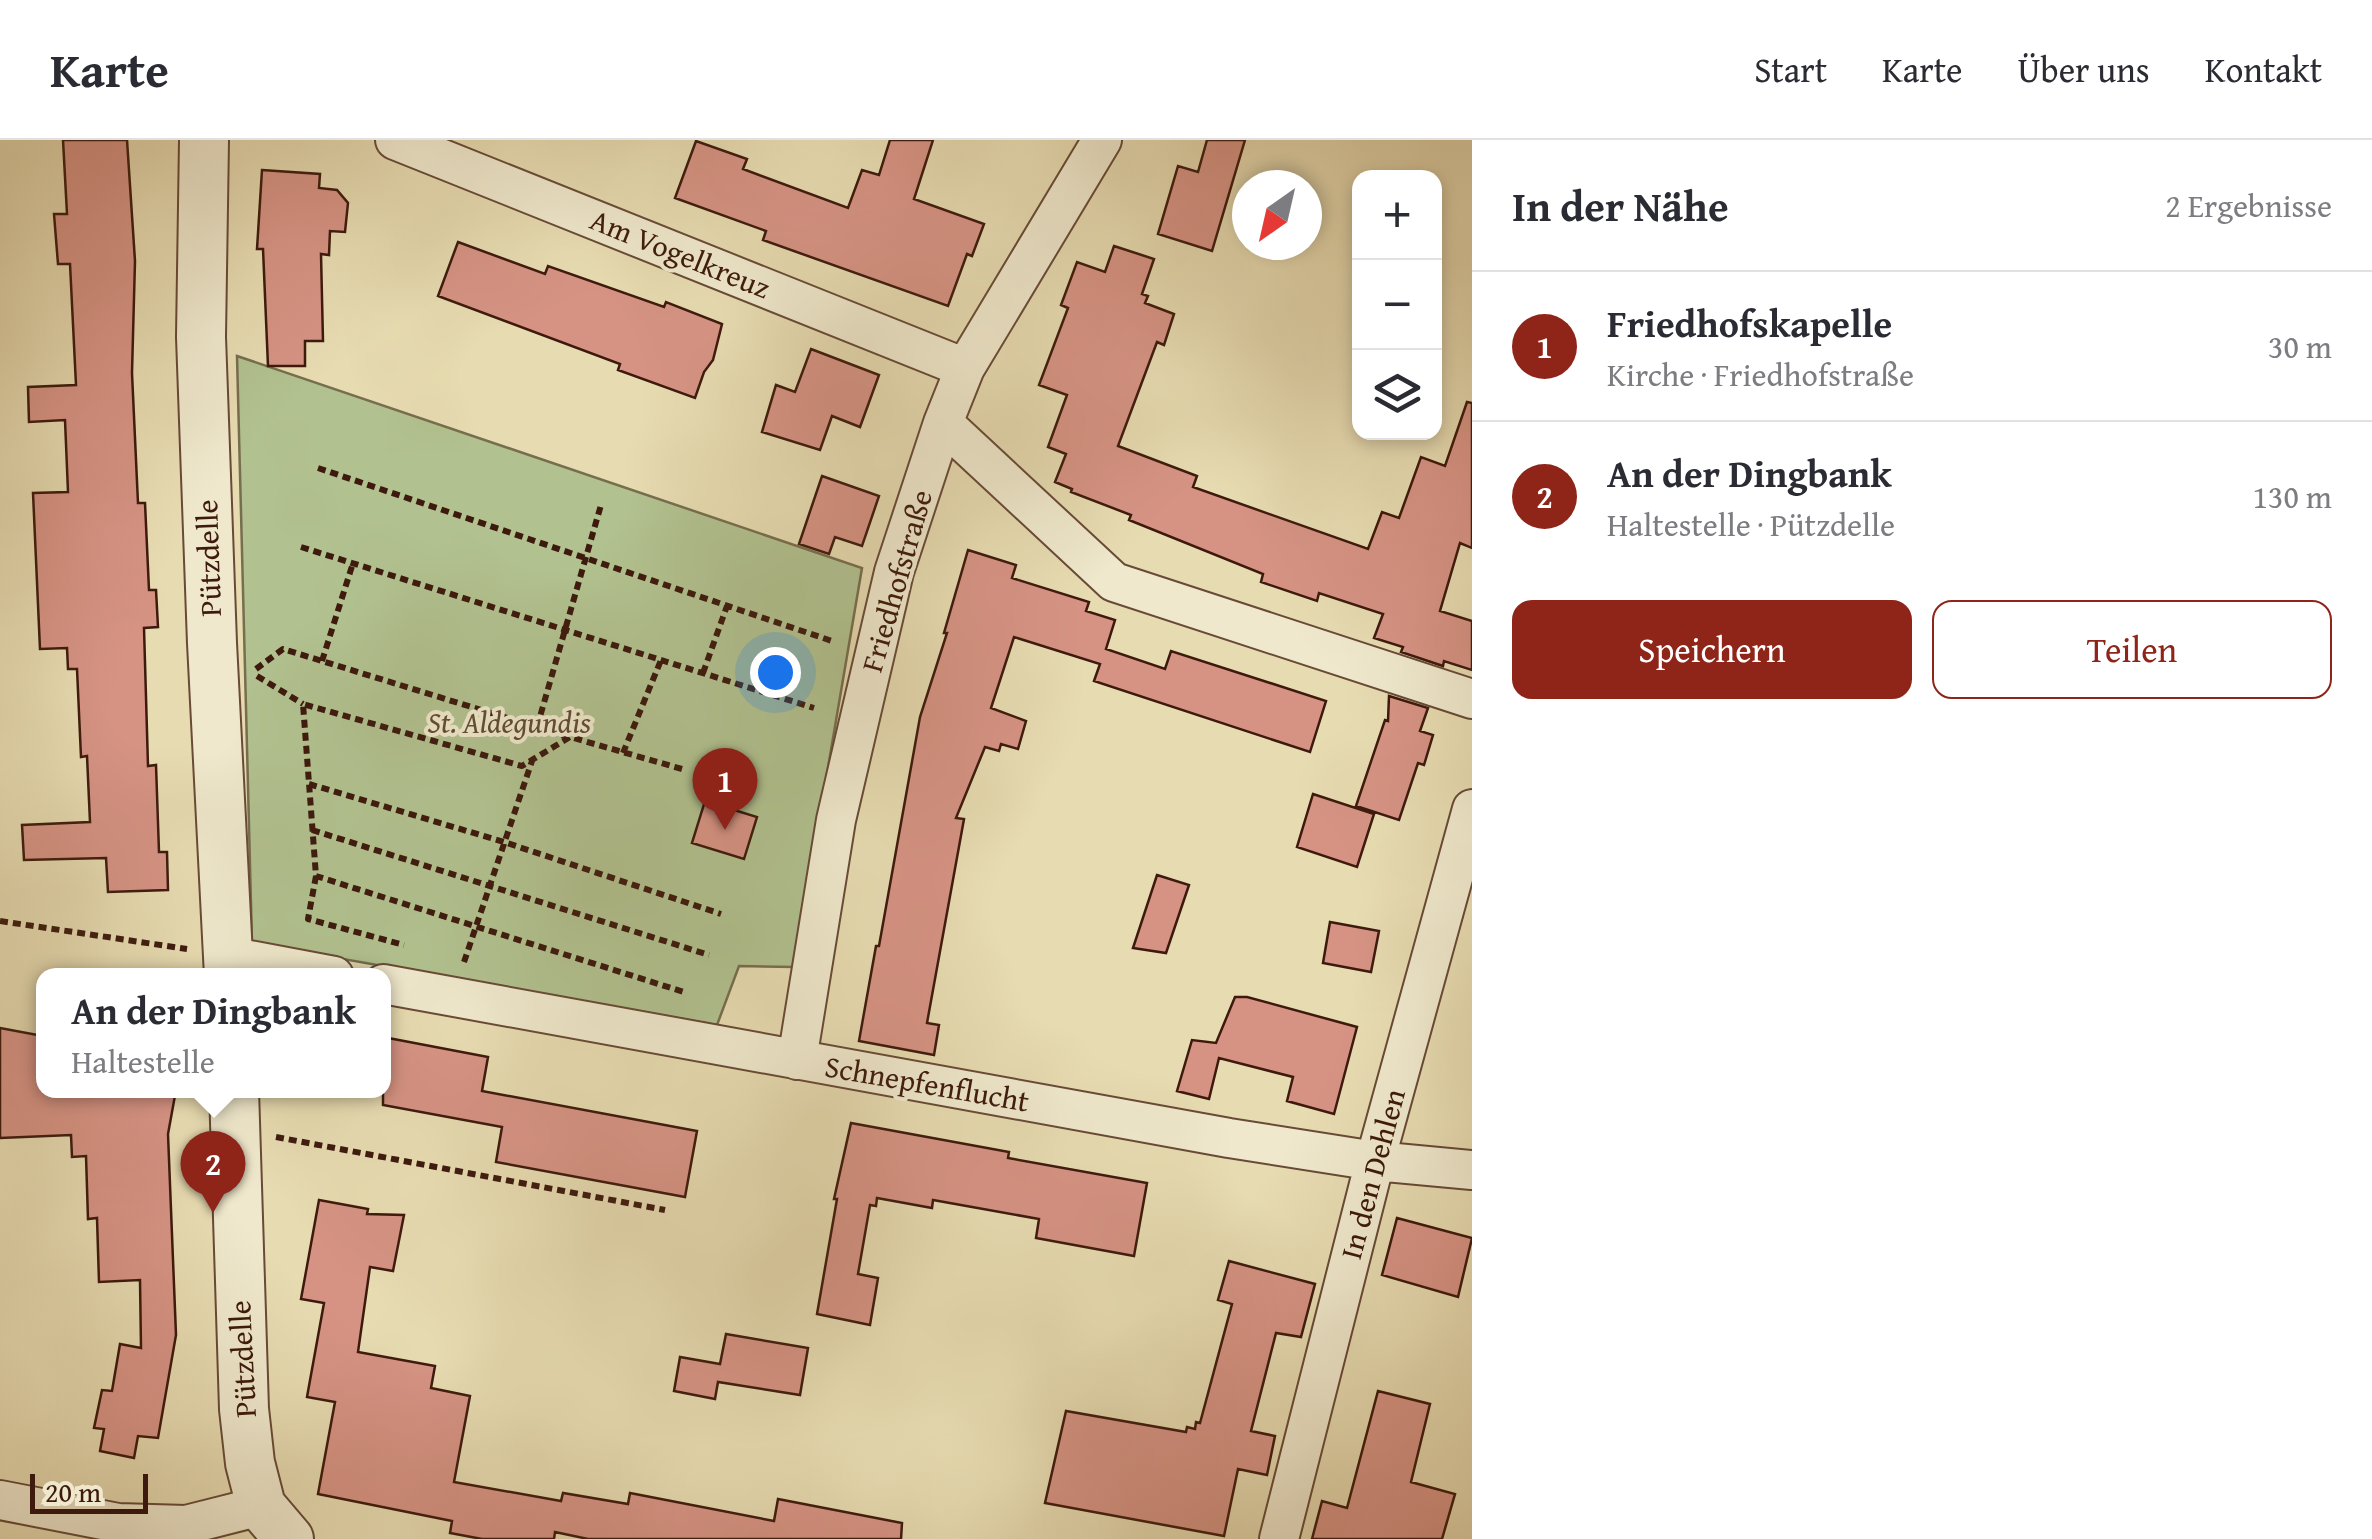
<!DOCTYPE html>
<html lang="de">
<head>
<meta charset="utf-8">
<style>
  body { margin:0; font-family:"Gentium Book Plus",serif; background:#f2f2f3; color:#2b2b33 }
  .controls { position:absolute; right:30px; top:30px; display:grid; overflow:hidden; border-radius:20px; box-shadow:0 5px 15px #0003 }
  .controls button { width:90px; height:90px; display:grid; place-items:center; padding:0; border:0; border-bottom:2px solid #e1e1e2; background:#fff; color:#2b2b33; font:50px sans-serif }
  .compass { position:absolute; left:1232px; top:30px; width:90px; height:90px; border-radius:50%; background:#fff; box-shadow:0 5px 15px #0003; rotate:214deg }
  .scale { position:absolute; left:30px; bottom:25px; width:118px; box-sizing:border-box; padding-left:10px; border:5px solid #3d1a0d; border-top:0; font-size:28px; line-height:35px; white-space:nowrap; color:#3d1a0d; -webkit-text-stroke:8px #efe8cc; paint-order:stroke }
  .you { position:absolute; left:775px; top:532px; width:35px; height:35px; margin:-25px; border:8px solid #fff; border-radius:50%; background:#1a73e8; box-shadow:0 0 0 15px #1a73e833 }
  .badge { display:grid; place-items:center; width:65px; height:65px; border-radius:50%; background:#8f2418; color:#fff; font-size:32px; font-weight:700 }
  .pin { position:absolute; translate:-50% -82px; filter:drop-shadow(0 2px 5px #0008) }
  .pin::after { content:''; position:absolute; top:52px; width:35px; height:30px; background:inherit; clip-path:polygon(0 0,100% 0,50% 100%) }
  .popup { position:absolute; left:36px; top:828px; width:355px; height:130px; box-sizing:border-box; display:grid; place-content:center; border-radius:20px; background:#fff; filter:drop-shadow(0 2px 8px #0005); font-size:32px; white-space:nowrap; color:#7c7c81 }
  .popup b { font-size:38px; color:#2b2b33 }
  .popup::after { content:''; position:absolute; left:50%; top:100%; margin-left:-20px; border:20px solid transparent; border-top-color:#fff }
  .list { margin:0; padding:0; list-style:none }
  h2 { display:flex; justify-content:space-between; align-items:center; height:130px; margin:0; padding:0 40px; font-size:42px }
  h2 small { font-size:32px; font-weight:400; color:#7c7c81 }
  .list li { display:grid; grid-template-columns:65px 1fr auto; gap:30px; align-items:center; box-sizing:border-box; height:150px; padding:0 40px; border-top:2px solid #e1e1e2 }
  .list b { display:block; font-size:38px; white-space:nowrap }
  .list p { margin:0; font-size:32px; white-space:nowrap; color:#7c7c81 }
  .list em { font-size:32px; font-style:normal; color:#7c7c81 }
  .actions { display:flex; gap:20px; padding:30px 40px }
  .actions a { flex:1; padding:22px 0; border:2px solid #8f2418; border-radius:20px; text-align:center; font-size:35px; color:#8f2418 }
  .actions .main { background:#8f2418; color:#fff }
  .icon { flex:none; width:55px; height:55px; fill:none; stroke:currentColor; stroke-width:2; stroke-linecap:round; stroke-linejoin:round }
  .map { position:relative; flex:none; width:1472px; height:1399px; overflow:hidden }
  header { display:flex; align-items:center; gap:60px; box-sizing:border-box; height:140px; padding:0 50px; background:#fff; border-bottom:2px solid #e1e1e2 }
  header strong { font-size:48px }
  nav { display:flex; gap:55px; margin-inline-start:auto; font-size:35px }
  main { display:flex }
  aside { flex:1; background:#fff }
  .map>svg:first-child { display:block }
  .green { fill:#b1c18f; stroke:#776e4e; stroke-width:2.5 }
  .building { fill:#d69384; stroke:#3d1a0d; stroke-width:2.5 }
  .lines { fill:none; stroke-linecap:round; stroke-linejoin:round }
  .minor-casing { stroke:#684a36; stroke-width:42 }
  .tertiary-casing { stroke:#684a36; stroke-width:52 }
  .path { stroke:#3d1a0d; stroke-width:6; stroke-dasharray:8 5; stroke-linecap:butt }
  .minor { stroke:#efe8cc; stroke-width:38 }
  .tertiary { stroke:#efe8cc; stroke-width:48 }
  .labels { text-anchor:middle; stroke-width:8; stroke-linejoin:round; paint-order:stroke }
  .street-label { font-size:30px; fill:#3d1a0d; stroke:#efe8cc }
  .park-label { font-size:30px; font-style:italic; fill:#604c34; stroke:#efe8cc }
</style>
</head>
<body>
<header>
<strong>Karte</strong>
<nav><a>Start</a><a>Karte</a><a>Über uns</a><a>Kontakt</a></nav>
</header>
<main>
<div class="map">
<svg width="1472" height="1399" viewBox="0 0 1472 1399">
  <rect width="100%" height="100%" fill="#e7dbb1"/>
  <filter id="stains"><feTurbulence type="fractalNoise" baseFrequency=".002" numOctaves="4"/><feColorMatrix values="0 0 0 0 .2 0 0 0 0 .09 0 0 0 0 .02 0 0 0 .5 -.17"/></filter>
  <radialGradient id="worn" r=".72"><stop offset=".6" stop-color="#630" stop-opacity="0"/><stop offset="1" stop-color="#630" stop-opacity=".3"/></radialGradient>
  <!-- green -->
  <path class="green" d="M 237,216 L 862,428 L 794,827 L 739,826 L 717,885 L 252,803 Z"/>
  <!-- building -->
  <path class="building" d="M 63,0 L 127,0 L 135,121 L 132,233 L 138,363 L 145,363 L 149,450 L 156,450 L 158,487 L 144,488 L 148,626 L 156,625 L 159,712 L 167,712 L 168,750 L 108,752 L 106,718 L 24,720 L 22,685 L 90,682 L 87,616 L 81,617 L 77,529 L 68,529 L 67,508 L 40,509 L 33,353 L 68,352 L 65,280 L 29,282 L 28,247 L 76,245 L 70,124 L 58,124 L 54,74 L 67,74 Z
    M 890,0 L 933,0 L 914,59 L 984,84 L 972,116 L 967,114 L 948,166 L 763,100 L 766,91 L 675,58 L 696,1 L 747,19 L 743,29 L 848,68 L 862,30 L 879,35 Z
    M 1207,0 L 1245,0 L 1212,111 L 1158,94 L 1178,26 L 1198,32 Z
    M 262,30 L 320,34 L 319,48 L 337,50 L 348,63 L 345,92 L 330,91 L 329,115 L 321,114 L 323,201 L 305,201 L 305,226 L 268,226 L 263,109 L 257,109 Z
    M 458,102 L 545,134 L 548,126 L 664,167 L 666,162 L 722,184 L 713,220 L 704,232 L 695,258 L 618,230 L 620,224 L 438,156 Z
    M 1114,106 L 1154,119 L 1142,154 L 1148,156 L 1145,163 L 1174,174 L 1164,205 L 1157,202 L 1118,306 L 1197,336 L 1193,347 L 1368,409 L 1382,372 L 1399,378 L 1421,317 L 1445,326 L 1467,262 L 1472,263 L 1472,408 L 1460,403 L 1440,471 L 1472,481 L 1472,530 L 1444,521 L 1443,526 L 1401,512 L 1403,507 L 1374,498 L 1383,474 L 1319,453 L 1317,461 L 1261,442 L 1263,434 L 1129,380 L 1131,375 L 1071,352 L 1072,349 L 1055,342 L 1066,314 L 1048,307 L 1067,255 L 1039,245 L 1068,168 L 1061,165 L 1077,122 L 1105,132 Z
    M 811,209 L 879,235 L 860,287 L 832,276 L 820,310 L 762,292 L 776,245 L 795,252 Z
    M 822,336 L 879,356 L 862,406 L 835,397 L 829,414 L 799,404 Z
    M 968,410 L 1016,425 L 1012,438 L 1089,462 L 1086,471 L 1115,480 L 1106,509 L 1165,529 L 1171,511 L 1326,561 L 1310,612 L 1094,541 L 1100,524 L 1014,497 L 991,568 L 1026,581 L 1018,609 L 1001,604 L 999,611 L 985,607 L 956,678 L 964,679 L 927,883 L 939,885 L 934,915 L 859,901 L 876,806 L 879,806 L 920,577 L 947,493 L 944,493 Z
    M 1389,556 L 1428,568 L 1420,591 L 1433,595 L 1424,625 L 1418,623 L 1399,680 L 1356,666 L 1385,580 L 1388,581 Z
    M 1313,654 L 1374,674 L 1357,727 L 1297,707 Z
    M 705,661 L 757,677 L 744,719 L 692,703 Z
    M 1157,735 L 1189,745 L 1166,813 L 1133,808 Z
    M 1330,782 L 1379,791 L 1371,832 L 1323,823 Z
    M 1235,857 L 1247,857 L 1357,887 L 1334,974 L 1287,961 L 1293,937 L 1219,918 L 1209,959 L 1177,951 L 1192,900 L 1216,903 Z
    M 0,888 L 43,896 L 43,950 L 176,950 L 168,994 L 176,1195 L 158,1298 L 138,1296 L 134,1318 L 100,1311 L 104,1289 L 94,1288 L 102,1250 L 112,1251 L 120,1204 L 141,1208 L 140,1140 L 99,1142 L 97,1078 L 88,1079 L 86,1016 L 72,1017 L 71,995 L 0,998 Z
    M 383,897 L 488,917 L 482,951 L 697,991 L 685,1057 L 496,1022 L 502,987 L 383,965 Z
    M 851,983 L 1009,1012 L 1008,1018 L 1147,1043 L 1134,1116 L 1036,1098 L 1039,1079 L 933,1060 L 932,1068 L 877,1058 L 876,1066 L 870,1065 L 858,1134 L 878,1138 L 870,1185 L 817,1174 L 837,1059 L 834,1059 Z
    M 319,1060 L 368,1069 L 367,1074 L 404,1075 L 393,1131 L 370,1127 L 358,1212 L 435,1226 L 431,1248 L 470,1256 L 454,1342 L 561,1361 L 563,1353 L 628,1364 L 630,1353 L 774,1381 L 778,1359 L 902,1383 L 901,1399 L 588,1399 L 555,1392 L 554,1399 L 482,1399 L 450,1393 L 452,1381 L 318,1354 L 335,1262 L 307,1257 L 324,1163 L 301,1159 Z
    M 1397,1078 L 1472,1098 L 1458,1157 L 1382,1135 Z
    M 1229,1121 L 1315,1144 L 1301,1197 L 1276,1193 L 1251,1291 L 1275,1296 L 1267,1335 L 1238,1329 L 1224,1396 L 1045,1363 L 1066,1271 L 1186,1292 L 1187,1287 L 1195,1289 L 1196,1282 L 1200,1283 L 1232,1164 L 1218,1160 Z
    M 726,1194 L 808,1208 L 800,1255 L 718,1242 L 715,1259 L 674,1251 L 680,1217 L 720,1224 Z
    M 1378,1251 L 1430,1264 L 1411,1342 L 1455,1354 L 1442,1399 L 1312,1399 L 1322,1361 L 1347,1368 Z"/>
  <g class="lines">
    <!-- minor casing -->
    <g class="minor-casing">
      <path id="minor" d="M 395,0 L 965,228
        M 943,283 L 1114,442 L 1472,559
        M 228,816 L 334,836
        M 383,844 L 1229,998 L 1375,1021 L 1472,1030
        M 797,920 L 836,680 L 894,432 L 943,283 L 965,228 L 1102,0
        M 0,1360 L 118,1383 L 186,1385 L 261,1366
        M 1279,1399 L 1375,1021 L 1472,669"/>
    </g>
    <!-- tertiary casing -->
    <g class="tertiary-casing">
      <path id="tertiary" d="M 204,0 L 201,197 L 212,503 L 229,836
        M 234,950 L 244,1269 L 250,1323 L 261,1366 L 289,1399"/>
    </g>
    <!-- path -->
    <path class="path" d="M 318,328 L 832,501
      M 301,407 L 814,568
      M 322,521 L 353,423
      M 256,529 L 283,509 L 569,597
      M 703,533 L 727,466
      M 257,536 L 303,564
      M 537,587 L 601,365
      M 623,613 L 661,520
      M 682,629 L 570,597 L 522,626 L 303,564 L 316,736 L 687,853
      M 309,644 L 504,702 L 721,774
      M 312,690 L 709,815
      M 316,736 L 308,779 L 404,805
      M 0,781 L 187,809
      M 464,822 L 532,621
      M 276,997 L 665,1070"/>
    <!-- minor -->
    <use href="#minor" class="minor"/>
    <!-- tertiary -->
    <use href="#tertiary" class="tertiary"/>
  </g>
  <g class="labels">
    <!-- street labels -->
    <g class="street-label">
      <text transform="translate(680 114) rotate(22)" y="10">Am Vogelkreuz</text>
      <text transform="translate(209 418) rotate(-92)" y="10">Pützdelle</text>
      <text transform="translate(897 441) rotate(-74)" y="10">Friedhofstraße</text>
      <text transform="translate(927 944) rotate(10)" y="10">Schnepfenflucht</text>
      <text transform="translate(1373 1034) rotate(-75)" y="10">In den Dehlen</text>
      <text transform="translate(243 1219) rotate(-93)" y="10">Pützdelle</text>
    </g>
    <!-- park labels -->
    <g class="park-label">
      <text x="509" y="593">St. Aldegundis</text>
    </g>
  </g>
  <rect width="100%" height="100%" filter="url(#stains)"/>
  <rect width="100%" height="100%" fill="url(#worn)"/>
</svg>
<div class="controls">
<button>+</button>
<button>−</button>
<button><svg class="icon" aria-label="layers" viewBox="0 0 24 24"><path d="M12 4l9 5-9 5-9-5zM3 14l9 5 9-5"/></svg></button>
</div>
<svg class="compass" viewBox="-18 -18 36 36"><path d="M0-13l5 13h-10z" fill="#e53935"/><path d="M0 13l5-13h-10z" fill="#7c7c81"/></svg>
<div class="scale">20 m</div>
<div class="you"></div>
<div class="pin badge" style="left:725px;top:690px">1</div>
<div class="pin badge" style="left:213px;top:1073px">2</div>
<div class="popup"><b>An der Dingbank</b>Haltestelle</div>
</div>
<aside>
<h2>In der Nähe<small>2 Ergebnisse</small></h2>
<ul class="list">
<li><span class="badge">1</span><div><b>Friedhofskapelle</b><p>Kirche · Friedhofstraße</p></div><em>30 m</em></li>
<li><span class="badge">2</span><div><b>An der Dingbank</b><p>Haltestelle · Pützdelle</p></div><em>130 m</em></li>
</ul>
<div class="actions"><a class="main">Speichern</a><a>Teilen</a></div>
</aside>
</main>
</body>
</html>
